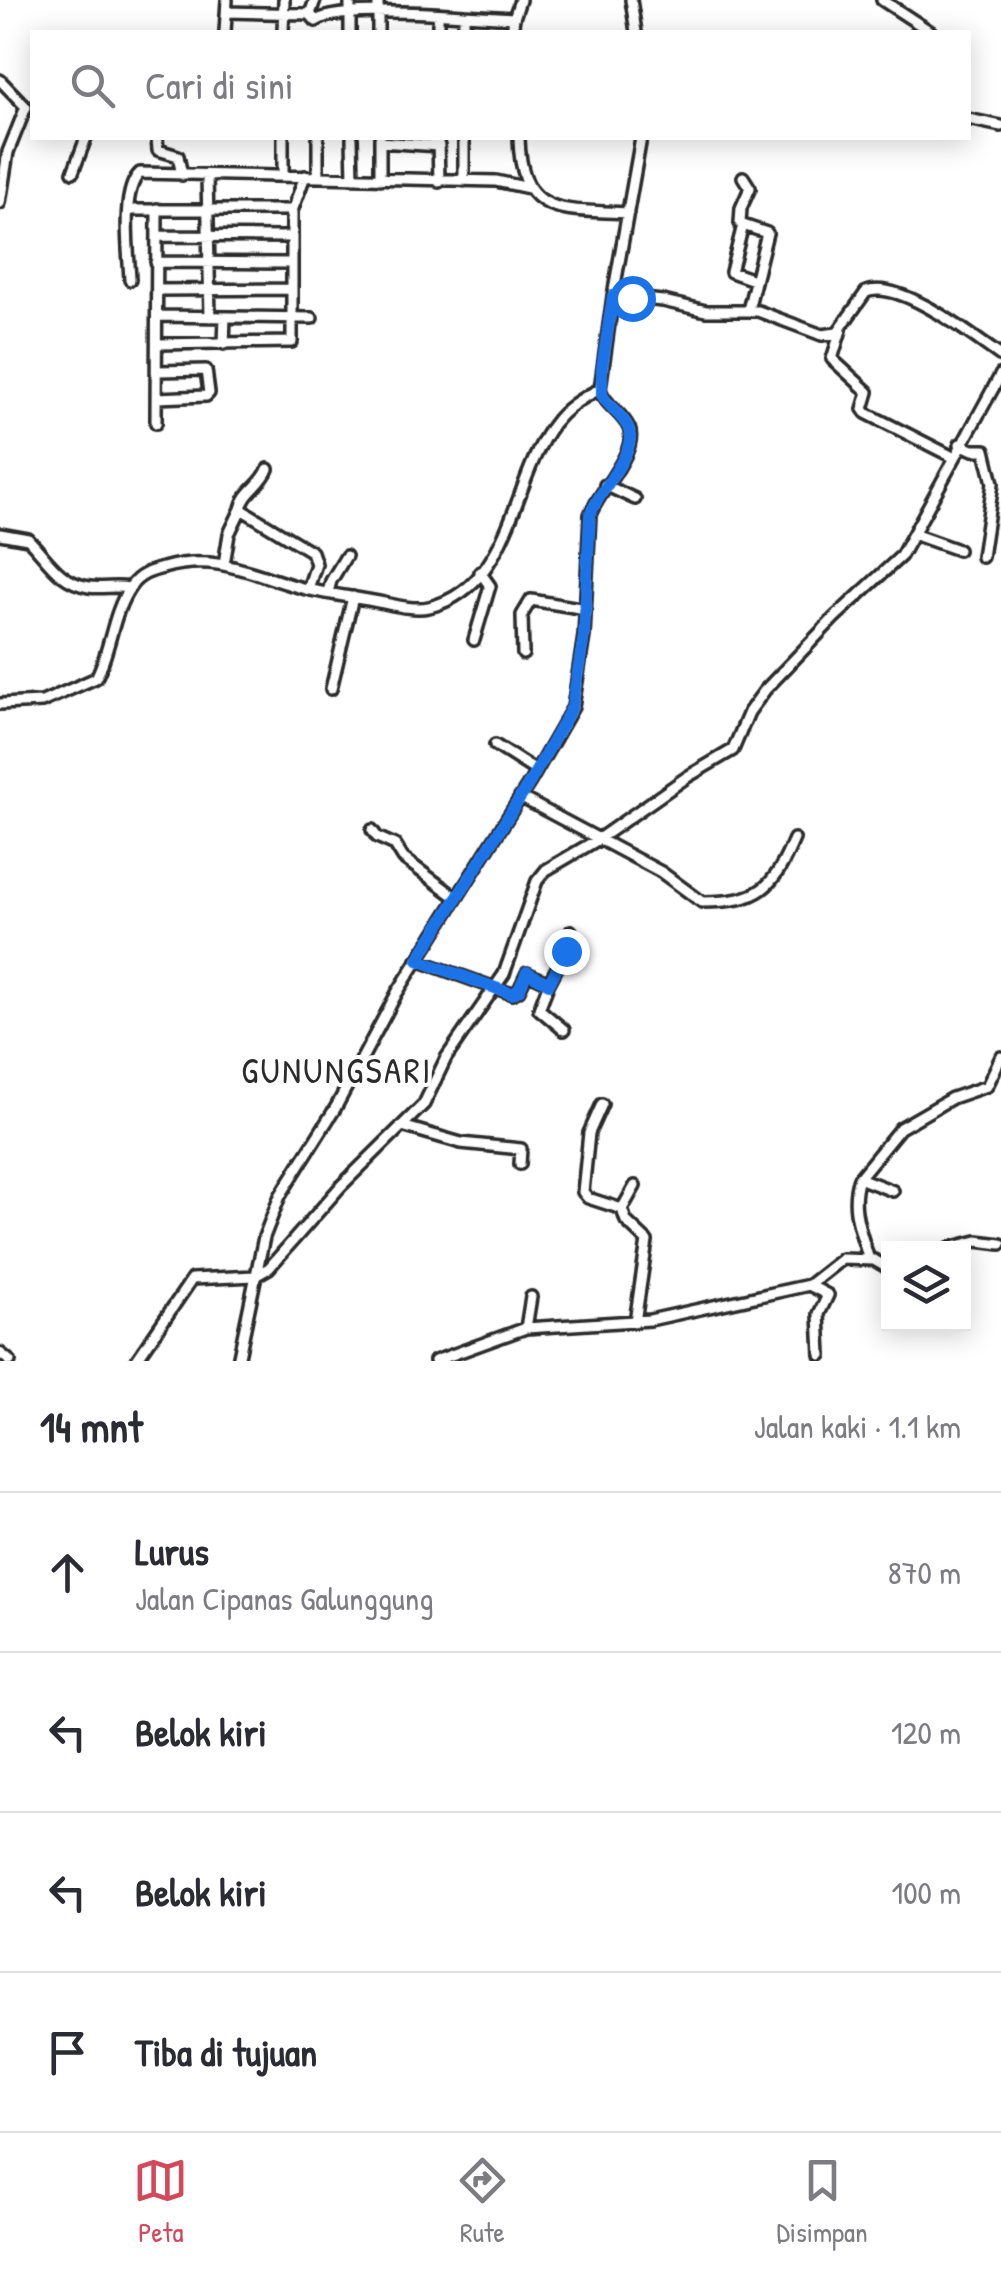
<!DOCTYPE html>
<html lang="id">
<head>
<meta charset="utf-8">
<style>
  body { margin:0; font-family:"Patrick Hand",sans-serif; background:#f2f2f3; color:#2b2b33 }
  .controls { position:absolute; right:30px; bottom:30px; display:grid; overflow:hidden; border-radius:0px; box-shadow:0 5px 25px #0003 }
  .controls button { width:90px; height:90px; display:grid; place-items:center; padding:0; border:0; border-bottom:2px solid #e1e1e2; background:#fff; color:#2b2b33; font:50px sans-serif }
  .stop { position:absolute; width:30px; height:30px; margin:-22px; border:8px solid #1a73e8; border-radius:50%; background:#fff }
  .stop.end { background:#1a73e8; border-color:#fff; box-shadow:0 2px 10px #0008 }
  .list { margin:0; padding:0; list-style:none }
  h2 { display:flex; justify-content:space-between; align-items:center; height:130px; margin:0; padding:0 40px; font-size:42px }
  h2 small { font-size:32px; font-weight:400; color:#7c7c81 }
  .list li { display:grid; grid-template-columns:65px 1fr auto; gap:30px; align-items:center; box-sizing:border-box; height:160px; padding:0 40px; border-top:2px solid #e1e1e2 }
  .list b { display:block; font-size:38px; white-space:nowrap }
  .list p { margin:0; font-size:32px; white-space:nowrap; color:#7c7c81 }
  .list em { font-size:32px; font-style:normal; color:#7c7c81 }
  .icon { flex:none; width:55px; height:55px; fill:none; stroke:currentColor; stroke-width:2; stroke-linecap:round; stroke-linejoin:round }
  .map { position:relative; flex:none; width:1001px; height:1361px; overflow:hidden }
  .search { position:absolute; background:#fff; box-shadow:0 5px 25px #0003; left:30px; right:30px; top:30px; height:110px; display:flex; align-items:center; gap:25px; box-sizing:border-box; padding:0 35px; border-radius:0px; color:#7c7c81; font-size:38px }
  .sheet { height:770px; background:#fff }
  nav { display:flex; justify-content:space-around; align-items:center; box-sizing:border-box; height:140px; border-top:2px solid #e1e1e2; background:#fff; font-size:28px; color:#7c7c81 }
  nav a { display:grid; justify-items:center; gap:5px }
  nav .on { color:#d1495b }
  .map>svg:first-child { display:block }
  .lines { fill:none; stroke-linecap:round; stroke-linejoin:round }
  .minor-casing { stroke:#2b2b2b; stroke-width:16 }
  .minor { stroke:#fff; stroke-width:9 }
  .route { stroke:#1a73e8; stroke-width:12 }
  .labels { text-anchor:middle; stroke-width:8; stroke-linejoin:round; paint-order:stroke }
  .quarter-label { font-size:35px; letter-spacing:2.5px; fill:#2b2b2b; stroke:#fff }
</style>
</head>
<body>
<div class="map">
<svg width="1001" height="1361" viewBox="0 0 1001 1361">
  <rect width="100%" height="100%" fill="#fff"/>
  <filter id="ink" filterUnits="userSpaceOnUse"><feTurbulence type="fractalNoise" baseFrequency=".01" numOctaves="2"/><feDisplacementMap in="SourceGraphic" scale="20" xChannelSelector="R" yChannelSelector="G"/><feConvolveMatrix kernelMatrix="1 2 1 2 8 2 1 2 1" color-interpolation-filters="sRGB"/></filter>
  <g filter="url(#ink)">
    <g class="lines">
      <!-- minor casing -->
      <g class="minor-casing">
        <path id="minor" d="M 315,0 L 310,14 L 316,21 C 336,7 435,13 464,15 L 464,32
          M 350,0 L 350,32
          M 631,0 L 636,32
          M 882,0 L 931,32
          M 227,12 L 310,14
          M 464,15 L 514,18 L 512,32
          M 514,18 L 520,0
          M 225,32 L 227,0
          M 283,32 L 284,0
          M 378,32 L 378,0
          M 438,32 L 438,14
          M 0,80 L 26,107 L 8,152 L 0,203
          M 968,119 L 1001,126
          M 157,138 L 158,150 L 178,156 L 182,175
          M 283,138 L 283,176
          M 352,138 L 353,178
          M 438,138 L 439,182
          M 519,138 C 521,219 563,209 628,213
          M 380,142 L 439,146
          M 73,172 L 86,138
          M 207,176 L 210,317
          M 318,177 L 318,138
          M 743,177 L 750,188 L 741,208 L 740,223 L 743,225 L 731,272 L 754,280
          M 380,179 L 380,138
          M 464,181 L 464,138
          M 128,210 L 288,210 L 292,213 L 292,342 L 157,344
          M 292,211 L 305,176
          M 743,225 L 767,233 L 748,310
          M 157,236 L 292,237
          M 156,262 L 292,263
          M 130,280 C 129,253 120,191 140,173 L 496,181 L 529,188
          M 157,290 L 292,289
          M 613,296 L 663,301 L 706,311 L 758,311 L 822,335 L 837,333 L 866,292 C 901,279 972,336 1001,356
          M 157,316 L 312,318
          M 841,330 L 832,359 L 868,392 L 863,409 L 866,413 L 953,457
          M 224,344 L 225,317
          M 157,398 L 206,396 L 209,393 L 206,370 L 157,371
          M 156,423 L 157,209
          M 960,444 L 973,450 L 985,450 L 993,483 L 982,557
          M 268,469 C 262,485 244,492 241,509 L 312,552 L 316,564 L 308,589
          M 605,485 L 635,499
          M 0,534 L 28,539 C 48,559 58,582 89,587 C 103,589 116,585 129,588
          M 913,534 L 958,550
          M 224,564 L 229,534 L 241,509
          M 328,592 L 331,581 L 346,556
          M 474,640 L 490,586 L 480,572
          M 523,654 L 522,615 L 531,600 L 586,609
          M 331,689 L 353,597
          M 0,704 L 42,702 L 96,678 C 111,650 112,612 131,586 C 139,575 150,571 163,568 C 222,552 255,577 310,590 C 334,595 360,598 384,603 C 398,606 415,610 429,607 C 511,588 512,480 553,425 C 565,408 582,398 600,389
          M 495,745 L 536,771
          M 520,797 L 661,872 L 702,902 C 760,902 773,889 794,839
          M 372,830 L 377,837 L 395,845 L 403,858 L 457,898
          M 417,960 L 512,994 L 519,990 L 527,973 L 549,983 L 566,951 L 571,931
          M 549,983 L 539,1009 L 564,1030
          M 602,1104 L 589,1133 L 583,1192 L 588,1198 L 622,1209 L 626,1221 L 647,1241 L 635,1322
          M 402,1126 L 461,1143 L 521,1149 L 520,1164
          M 859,1178 L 900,1128 L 952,1098 L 987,1086 L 1001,1057
          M 622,1209 L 635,1186
          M 949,1248 L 977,1241 L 1001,1244
          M 869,1260 C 861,1232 849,1207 859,1178 L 893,1191
          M 809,1285 L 828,1295 L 819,1314 L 821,1355
          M 526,1328 L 531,1297
          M 0,1353 L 10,1361
          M 136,1361 L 192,1279 L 255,1276 L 269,1268 L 341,1186 L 424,1104 L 446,1058 L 504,974 L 537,881 L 546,870 L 597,840 L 687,777 L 733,750 L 749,712 L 765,690 L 835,617 L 901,556 L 1001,374
          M 238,1361 L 264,1237 L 280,1196 L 336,1107 L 397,993 L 530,782 L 573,707 L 584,636 L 590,515 C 598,492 639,451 629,428 C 622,412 605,406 600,389 L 613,296 L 641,138
          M 435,1361 L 526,1328 L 650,1320 L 809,1285 L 842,1259 L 874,1260 L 888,1268"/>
      </g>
      <!-- minor -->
      <use href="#minor" class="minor"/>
    </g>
  </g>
  <g class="lines" filter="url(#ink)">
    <!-- route -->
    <path class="route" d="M 566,951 L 549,984 L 527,972 L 519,990 L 512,994 L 418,960 L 530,782 L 572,707 L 584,636 L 590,515 C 598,491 640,450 628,427 C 622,415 609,407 602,395 L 602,368 L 613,296 L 632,298"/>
  </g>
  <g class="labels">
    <!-- quarter labels -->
    <g class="quarter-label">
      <text x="337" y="1083">GUNUNGSARI</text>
    </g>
  </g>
</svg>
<div class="controls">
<button><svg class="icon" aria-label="layers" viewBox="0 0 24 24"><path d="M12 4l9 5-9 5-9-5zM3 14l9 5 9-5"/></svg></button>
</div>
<div class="stop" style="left:632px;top:298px"></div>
<div class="stop end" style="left:566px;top:951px"></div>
<div class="search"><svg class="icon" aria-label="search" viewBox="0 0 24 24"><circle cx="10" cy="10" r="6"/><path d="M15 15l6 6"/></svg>Cari di sini</div>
</div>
<section class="sheet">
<h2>14 mnt<small>Jalan kaki · 1.1 km</small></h2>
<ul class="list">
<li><svg class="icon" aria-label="ahead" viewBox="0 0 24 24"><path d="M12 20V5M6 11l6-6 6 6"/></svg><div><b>Lurus</b><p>Jalan Cipanas Galunggung</p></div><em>870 m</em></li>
<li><svg class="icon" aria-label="left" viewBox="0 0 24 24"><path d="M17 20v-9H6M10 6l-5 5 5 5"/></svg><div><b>Belok kiri</b></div><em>120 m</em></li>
<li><svg class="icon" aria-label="left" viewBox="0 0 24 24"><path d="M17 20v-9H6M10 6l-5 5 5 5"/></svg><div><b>Belok kiri</b></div><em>100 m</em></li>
<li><svg class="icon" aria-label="arrive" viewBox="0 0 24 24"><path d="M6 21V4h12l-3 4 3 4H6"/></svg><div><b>Tiba di tujuan</b></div></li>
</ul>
</section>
<nav>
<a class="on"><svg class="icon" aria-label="map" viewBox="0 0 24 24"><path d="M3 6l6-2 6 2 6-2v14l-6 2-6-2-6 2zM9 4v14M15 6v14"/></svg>Peta</a>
<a><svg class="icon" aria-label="directions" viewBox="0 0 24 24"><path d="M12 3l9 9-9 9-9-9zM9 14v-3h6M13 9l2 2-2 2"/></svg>Rute</a>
<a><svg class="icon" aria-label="saved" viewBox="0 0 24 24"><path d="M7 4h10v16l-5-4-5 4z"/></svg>Disimpan</a>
</nav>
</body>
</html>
